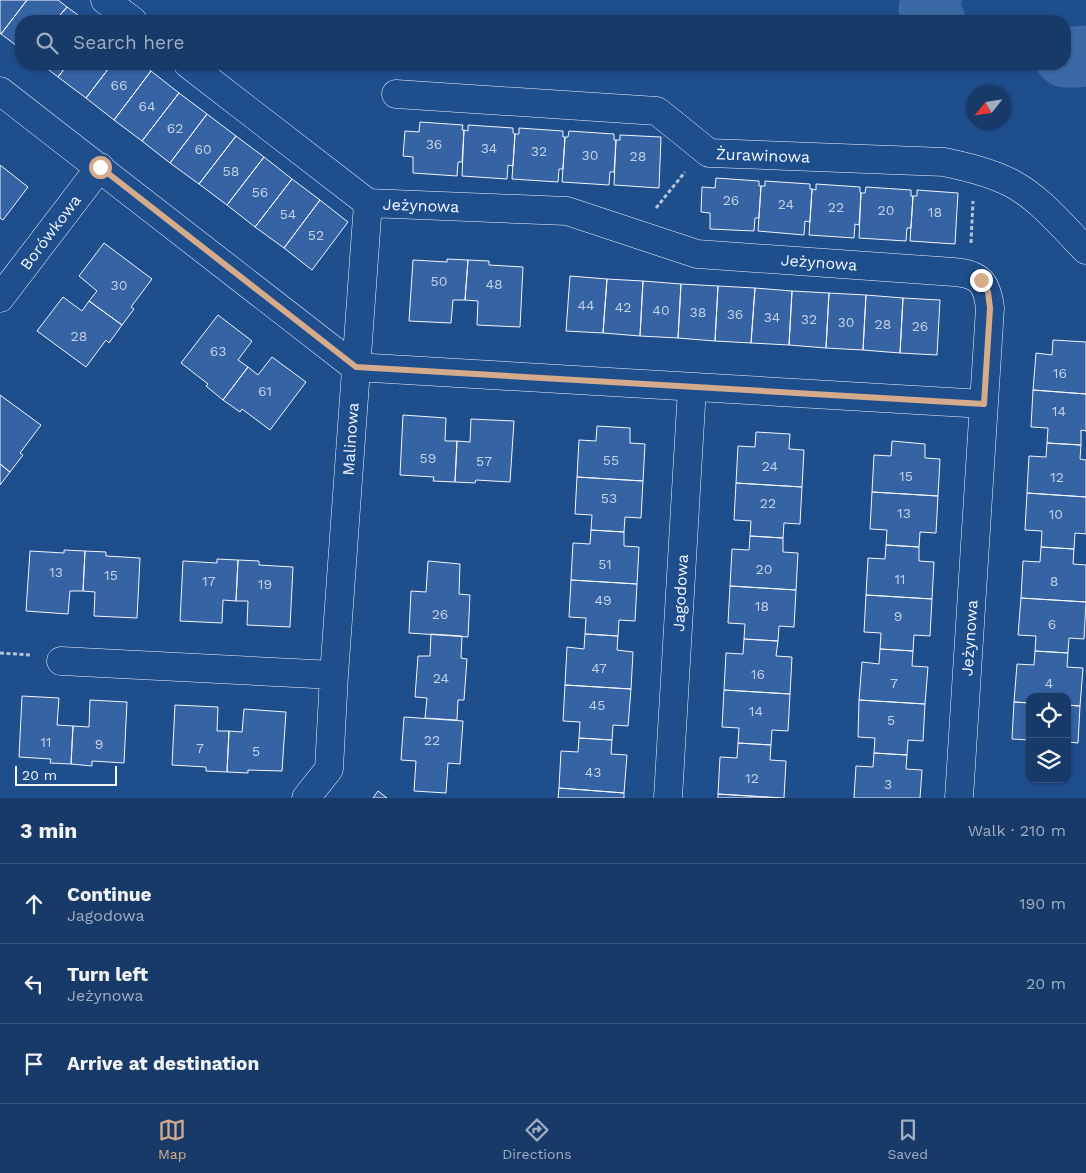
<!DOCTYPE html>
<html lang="en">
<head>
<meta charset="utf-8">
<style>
  body { margin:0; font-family:"Work Sans",sans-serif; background:#244571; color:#f1f3f6 }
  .controls { position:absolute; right:15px; bottom:15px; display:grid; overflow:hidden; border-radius:10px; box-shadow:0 1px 4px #0004 }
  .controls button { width:45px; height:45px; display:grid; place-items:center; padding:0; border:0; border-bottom:1px solid #36547d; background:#173a69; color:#f1f3f6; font:25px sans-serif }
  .compass { position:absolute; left:966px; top:85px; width:45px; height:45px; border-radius:50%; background:#173a69; box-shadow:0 1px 4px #0004; rotate:240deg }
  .scale { position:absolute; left:15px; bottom:12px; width:102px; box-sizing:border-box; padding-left:5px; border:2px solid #f2f6ff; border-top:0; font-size:14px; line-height:18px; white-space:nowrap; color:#f2f6ff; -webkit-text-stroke:4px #1f4e8c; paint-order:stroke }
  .stop { position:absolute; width:15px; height:15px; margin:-11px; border:4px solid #d6ab8b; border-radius:50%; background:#fff }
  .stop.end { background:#d6ab8b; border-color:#fff; box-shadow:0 1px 5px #0008 }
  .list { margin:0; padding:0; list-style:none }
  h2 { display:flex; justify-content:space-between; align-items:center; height:65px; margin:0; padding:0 20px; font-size:21px }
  h2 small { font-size:16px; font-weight:400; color:#9eadc0 }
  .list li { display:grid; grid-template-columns:32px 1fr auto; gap:15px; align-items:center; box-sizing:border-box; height:80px; padding:0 20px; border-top:1px solid #36547d }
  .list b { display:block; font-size:19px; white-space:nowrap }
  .list p { margin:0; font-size:16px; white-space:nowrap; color:#9eadc0 }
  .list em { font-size:16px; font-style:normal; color:#9eadc0 }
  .icon { flex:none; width:28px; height:28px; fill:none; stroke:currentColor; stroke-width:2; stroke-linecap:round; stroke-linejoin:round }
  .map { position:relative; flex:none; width:1086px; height:798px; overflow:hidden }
  .search { position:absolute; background:#173a69; box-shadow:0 1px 4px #0004; left:15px; right:15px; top:15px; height:55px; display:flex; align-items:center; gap:12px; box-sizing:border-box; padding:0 18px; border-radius:20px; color:#9eadc0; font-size:19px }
  .sheet { height:305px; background:#173a69 }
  nav { display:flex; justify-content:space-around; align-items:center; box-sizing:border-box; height:70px; border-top:1px solid #36547d; background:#173a69; font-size:14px; color:#9eadc0 }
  nav a { display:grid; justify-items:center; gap:2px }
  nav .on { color:#d6ab8b }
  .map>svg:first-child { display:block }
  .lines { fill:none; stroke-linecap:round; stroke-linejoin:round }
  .river { stroke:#3b69a3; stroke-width:61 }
  .building { fill:#3563a3; stroke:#f2f6ff }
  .minor-casing { stroke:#f2f6ff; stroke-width:29 }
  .path { stroke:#b3c4dc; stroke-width:3; stroke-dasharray:4 2.5; stroke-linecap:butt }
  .minor { stroke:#1f4e8c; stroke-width:28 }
  .route { stroke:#d6ab8b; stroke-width:6 }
  .labels { text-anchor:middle; stroke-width:4; stroke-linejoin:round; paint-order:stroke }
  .number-label { font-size:14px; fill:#c3d1e8 }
  .street-label { font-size:16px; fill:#f2f6ff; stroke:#1f4e8c }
</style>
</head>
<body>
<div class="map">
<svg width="1086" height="798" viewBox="0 0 1086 798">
  <rect width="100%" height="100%" fill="#1f4e8c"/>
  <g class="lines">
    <!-- river -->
    <path class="river" d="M 931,0 L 929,9 L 935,21
      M 1065,57 L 1078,57 L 1086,56"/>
  </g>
  <!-- building -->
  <path class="building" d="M 0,0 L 27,0 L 1,34 L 0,33 Z
    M 27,0 L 58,0 L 67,7 L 55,21 L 21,21 L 21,49 L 1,34 Z
    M 67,7 L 86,21 L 55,21 Z
    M 41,64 L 68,64 L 58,77 Z
    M 68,64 L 112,64 L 86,98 L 58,77 Z
    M 112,64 L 141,64 L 151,71 L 114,120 L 86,98 Z
    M 151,71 L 179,93 L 142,141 L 114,120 Z
    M 179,93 L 207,114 L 170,163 L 142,141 Z
    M 207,114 L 236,136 L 199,184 L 170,163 Z
    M 420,122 L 463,125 L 462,130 L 464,130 L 462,162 L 458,162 L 457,176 L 413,173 L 413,157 L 403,156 L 405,131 L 419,132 Z
    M 468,125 L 513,128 L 513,133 L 515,134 L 513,166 L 508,165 L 507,179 L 462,176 L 464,130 L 468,131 Z
    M 519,128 L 563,131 L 563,137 L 565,137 L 563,169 L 559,169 L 558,182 L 512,179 L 515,134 L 519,134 Z
    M 569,131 L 614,134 L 614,140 L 616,140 L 614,172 L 610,172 L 609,185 L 562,182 L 565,137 L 568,137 Z
    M 620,135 L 661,137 L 659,188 L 614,185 L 616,140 L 620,140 Z
    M 236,136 L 264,157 L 227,205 L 199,184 Z
    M 264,157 L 292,179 L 255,227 L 227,205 Z
    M 0,165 L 28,187 L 3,220 L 0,218 Z
    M 716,178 L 759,181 L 759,186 L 761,186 L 759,218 L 755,218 L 754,231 L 710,229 L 710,213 L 701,212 L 702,187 L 715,188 Z
    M 292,179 L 320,200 L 284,248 L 255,227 Z
    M 765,181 L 810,184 L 810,189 L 812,189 L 810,222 L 805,221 L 804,235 L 758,231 L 761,186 L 765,186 Z
    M 816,184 L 860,187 L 860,192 L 861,193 L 859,225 L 855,224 L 854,238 L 809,235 L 812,189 L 816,190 Z
    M 866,187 L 911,190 L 911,196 L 913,196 L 911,228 L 907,228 L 906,241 L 859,238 L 861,193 L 865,193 Z
    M 917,190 L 958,193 L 955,244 L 910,241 L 913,196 L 917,196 Z
    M 320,200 L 348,222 L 312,270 L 284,248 Z
    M 104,243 L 152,279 L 131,307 L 134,309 L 122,325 L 89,301 L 97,291 L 79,276 Z
    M 447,259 L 468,260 L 465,300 L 453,300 L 451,323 L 409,321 L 413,260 L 447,262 Z
    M 468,260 L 489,261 L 489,265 L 523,267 L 520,327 L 477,325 L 478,301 L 465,300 Z
    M 570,276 L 607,279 L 603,333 L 566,331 Z
    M 607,279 L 643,281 L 640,336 L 603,333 Z
    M 643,281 L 681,284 L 678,338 L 640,336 Z
    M 681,284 L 718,286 L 715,341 L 678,338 Z
    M 718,286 L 755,288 L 751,343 L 715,341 Z
    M 755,288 L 792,291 L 789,345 L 751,343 Z
    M 792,291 L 829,293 L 826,348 L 789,345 Z
    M 829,293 L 866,295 L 863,350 L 826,348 Z
    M 866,295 L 903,298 L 900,353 L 863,350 Z
    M 63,297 L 82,311 L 89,301 L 122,325 L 109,343 L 106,340 L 86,367 L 37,331 Z
    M 903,298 L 940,300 L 937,355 L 900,353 Z
    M 218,315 L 252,341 L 238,360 L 248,367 L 223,400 L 206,386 L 208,384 L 181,363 Z
    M 1053,340 L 1086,342 L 1086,394 L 1033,390 L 1036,353 L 1052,355 Z
    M 272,357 L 306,382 L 270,430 L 242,409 L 240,412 L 223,400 L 248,367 L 258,375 Z
    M 1033,390 L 1086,394 L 1086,431 L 1081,430 L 1081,445 L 1047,443 L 1048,428 L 1031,427 Z
    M 0,395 L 41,425 L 20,453 L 23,455 L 10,472 L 0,464 Z
    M 403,415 L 446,418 L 445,441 L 457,441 L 455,482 L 433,481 L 434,477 L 400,475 Z
    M 471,419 L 514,421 L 510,482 L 476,480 L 475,483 L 455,482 L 457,441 L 470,442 Z
    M 597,426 L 630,428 L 630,443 L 645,444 L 643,481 L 577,477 L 579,440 L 596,441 Z
    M 756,432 L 790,434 L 789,449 L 804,450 L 802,487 L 736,483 L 738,446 L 755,447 Z
    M 892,441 L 925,444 L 925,458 L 940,459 L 938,496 L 872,492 L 874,455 L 891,456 Z
    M 1047,443 L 1081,445 L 1080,459 L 1086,460 L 1086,497 L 1027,493 L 1029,456 L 1046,457 Z
    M 0,464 L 10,472 L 0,485 Z
    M 577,477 L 643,481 L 641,518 L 625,517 L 624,532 L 591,530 L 592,515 L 575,514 Z
    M 736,483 L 802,487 L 800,524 L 784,523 L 783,538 L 750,536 L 751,521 L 734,520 Z
    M 872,492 L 938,496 L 936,533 L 920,532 L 919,547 L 886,545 L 887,530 L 870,529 Z
    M 1027,493 L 1086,497 L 1086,534 L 1075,533 L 1074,549 L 1041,547 L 1042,531 L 1025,530 Z
    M 591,530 L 624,532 L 624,546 L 639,547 L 637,584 L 571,580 L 573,543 L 590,544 Z
    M 750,536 L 783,538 L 783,552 L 798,553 L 796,590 L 730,586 L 732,549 L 749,550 Z
    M 886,545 L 919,547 L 919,561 L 934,562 L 932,599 L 866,595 L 868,558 L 885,559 Z
    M 1041,547 L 1074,549 L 1073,564 L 1086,565 L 1086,602 L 1021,598 L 1023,561 L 1040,562 Z
    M 64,550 L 85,551 L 83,591 L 70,591 L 68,614 L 26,611 L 30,551 L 64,553 Z
    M 85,551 L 106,552 L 106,556 L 140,558 L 137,618 L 94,616 L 95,592 L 83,591 Z
    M 217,559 L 238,560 L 236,601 L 223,600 L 222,623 L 180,621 L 183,561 L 217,563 Z
    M 238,560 L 259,561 L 259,565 L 293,567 L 290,627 L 247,625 L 248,601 L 236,601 Z
    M 428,561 L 460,564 L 459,594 L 470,595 L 468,637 L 409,633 L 411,591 L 426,592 Z
    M 571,580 L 637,584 L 635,621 L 619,620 L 618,636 L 585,634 L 586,618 L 569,617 Z
    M 730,586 L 796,590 L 794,627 L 779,626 L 778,641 L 744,639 L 745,624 L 728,623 Z
    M 866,595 L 932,599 L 930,636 L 914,635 L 913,651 L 880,649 L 881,633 L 864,632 Z
    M 1021,598 L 1086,602 L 1084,639 L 1069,638 L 1068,653 L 1035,651 L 1036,636 L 1018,635 Z
    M 431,634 L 462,636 L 461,658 L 467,659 L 464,700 L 458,700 L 457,720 L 425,718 L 427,698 L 415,697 L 418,656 L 430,656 Z
    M 585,634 L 618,636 L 617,650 L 633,652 L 631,689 L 565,685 L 567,647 L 584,649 Z
    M 744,639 L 778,641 L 776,656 L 792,657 L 790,694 L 724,690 L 726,653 L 743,654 Z
    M 880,649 L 913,651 L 912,666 L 928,667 L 925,704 L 859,700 L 862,662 L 879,664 Z
    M 1035,651 L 1068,653 L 1067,667 L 1083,668 L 1080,706 L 1067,705 L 1067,697 L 1030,697 L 1030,703 L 1014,702 L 1017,664 L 1034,665 Z
    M 565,685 L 631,689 L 628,726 L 613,725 L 612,740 L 579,738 L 580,722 L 563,721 Z
    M 724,690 L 790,694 L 788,731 L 772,730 L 771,745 L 738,743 L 739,728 L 722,727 Z
    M 22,696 L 59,698 L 57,725 L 73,726 L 71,764 L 50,763 L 51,759 L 19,757 Z
    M 90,700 L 127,702 L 124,763 L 92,761 L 92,766 L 71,764 L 73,726 L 89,727 Z
    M 859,700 L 925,704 L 923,741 L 908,740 L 907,755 L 874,753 L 875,738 L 858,737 Z
    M 1014,702 L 1030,703 L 1030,756 L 1028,756 L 1029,740 L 1012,739 Z
    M 175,705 L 218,707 L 217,731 L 229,731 L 227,772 L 206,771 L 206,767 L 172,765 Z
    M 1067,705 L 1080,706 L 1078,743 L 1067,742 Z
    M 244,709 L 286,712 L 282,771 L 248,770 L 248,773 L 227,772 L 229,731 L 242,732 Z
    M 404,717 L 463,721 L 460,764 L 448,763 L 446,793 L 414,791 L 416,761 L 401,760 Z
    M 579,738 L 612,740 L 611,754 L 627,755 L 624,793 L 559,788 L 561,751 L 578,752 Z
    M 738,743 L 771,745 L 770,760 L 786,761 L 784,798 L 718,794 L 720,757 L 737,758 Z
    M 874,753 L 907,755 L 906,769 L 922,770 L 920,798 L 854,798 L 856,766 L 873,767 Z
    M 559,788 L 624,793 L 624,798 L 558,798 Z
    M 378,791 L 387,798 L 373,798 Z
    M 718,794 L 779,798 L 718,798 Z"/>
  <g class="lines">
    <!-- minor casing -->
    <g class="minor-casing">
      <path id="minor" d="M 105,0 L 133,21
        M 188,64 L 368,203 L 567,211 L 697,254 L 954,272 C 980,274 987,283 990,308 L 959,798
        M 0,91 L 355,367 L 984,404
        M 396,94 L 657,111 L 709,153 L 944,162 C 967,167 989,172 1011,183 C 1040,198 1063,227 1086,250
        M 0,298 L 100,167
        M 61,661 L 334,675
        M 306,798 L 329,769 L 334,675 L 368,203
        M 668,798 L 692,388"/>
    </g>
    <!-- path -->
    <path class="path" d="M 656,208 L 685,172
      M 971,243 L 973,201
      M 0,653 L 31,655"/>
    <!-- minor -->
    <use href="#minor" class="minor"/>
  </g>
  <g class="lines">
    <!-- route -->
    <path class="route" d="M 100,167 L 356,367 L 984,404 L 990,308 L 988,292 L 981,280"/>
  </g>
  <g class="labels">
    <!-- number labels -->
    <g class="number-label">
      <text x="119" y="90">66</text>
      <text x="147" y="111">64</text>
      <text x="175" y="133">62</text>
      <text x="434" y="149">36</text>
      <text x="489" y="153">34</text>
      <text x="203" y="154">60</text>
      <text x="539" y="156">32</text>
      <text x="590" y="160">30</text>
      <text x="638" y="161">28</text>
      <text x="231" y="176">58</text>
      <text x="260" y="197">56</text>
      <text x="731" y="205">26</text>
      <text x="786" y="209">24</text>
      <text x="836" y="212">22</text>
      <text x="886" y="215">20</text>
      <text x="935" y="217">18</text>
      <text x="288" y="219">54</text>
      <text x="316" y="240">52</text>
      <text x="439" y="286">50</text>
      <text x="494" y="289">48</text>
      <text x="119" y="290">30</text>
      <text x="586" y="310">44</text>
      <text x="623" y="312">42</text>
      <text x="661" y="315">40</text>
      <text x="698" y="317">38</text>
      <text x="735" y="319">36</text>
      <text x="772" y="322">34</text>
      <text x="809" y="324">32</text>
      <text x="846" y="327">30</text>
      <text x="883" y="329">28</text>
      <text x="920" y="331">26</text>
      <text x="79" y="341">28</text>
      <text x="218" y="356">63</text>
      <text x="1060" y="378">16</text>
      <text x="265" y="396">61</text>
      <text x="1059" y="416">14</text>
      <text x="428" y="463">59</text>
      <text x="611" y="465">55</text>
      <text x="484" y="466">57</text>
      <text x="770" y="471">24</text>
      <text x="906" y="481">15</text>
      <text x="1057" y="482">12</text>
      <text x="609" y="503">53</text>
      <text x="768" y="508">22</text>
      <text x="904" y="518">13</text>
      <text x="1056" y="519">10</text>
      <text x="605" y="569">51</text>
      <text x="764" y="574">20</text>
      <text x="56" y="577">13</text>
      <text x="111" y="580">15</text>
      <text x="900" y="584">11</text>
      <text x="209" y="586">17</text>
      <text x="1054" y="586">8</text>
      <text x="265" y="589">19</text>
      <text x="603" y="605">49</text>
      <text x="762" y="611">18</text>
      <text x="440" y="619">26</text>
      <text x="898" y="621">9</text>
      <text x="1052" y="629">6</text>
      <text x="599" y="673">47</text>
      <text x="758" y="679">16</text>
      <text x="441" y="683">24</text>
      <text x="894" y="688">7</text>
      <text x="1049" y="688">4</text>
      <text x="597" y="710">45</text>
      <text x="756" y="716">14</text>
      <text x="891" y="725">5</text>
      <text x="432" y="745">22</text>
      <text x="46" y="747">11</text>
      <text x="99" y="749">9</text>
      <text x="200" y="753">7</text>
      <text x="256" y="756">5</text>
      <text x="593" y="777">43</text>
      <text x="752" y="783">12</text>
      <text x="888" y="789">3</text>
    </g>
    <!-- street labels -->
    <g class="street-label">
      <text transform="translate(763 155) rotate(2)" y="6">Żurawinowa</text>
      <text transform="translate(421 205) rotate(2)" y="6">Jeżynowa</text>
      <text transform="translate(50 232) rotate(-53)" y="6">Borówkowa</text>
      <text transform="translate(819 262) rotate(4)" y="6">Jeżynowa</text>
      <text transform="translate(350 439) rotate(-86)" y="6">Malinowa</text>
      <text transform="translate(680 593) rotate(-87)" y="6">Jagodowa</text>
      <text transform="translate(969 638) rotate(-86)" y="6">Jeżynowa</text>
    </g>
  </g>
</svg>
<div class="controls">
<button><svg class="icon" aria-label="locate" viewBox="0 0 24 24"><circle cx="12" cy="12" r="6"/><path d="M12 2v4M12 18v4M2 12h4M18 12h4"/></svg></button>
<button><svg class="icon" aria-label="layers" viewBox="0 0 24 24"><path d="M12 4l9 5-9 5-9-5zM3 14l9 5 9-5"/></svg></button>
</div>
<svg class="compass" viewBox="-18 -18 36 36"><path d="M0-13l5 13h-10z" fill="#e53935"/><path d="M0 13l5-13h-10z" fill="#9eadc0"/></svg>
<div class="scale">20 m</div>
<div class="stop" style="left:100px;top:167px"></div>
<div class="stop end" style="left:981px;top:280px"></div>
<div class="search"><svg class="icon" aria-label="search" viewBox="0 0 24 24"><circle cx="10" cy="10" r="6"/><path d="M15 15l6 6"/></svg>Search here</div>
</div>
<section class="sheet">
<h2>3 min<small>Walk · 210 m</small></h2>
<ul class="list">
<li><svg class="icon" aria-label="ahead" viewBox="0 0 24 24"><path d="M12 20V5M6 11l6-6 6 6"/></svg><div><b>Continue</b><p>Jagodowa</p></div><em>190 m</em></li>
<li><svg class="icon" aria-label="left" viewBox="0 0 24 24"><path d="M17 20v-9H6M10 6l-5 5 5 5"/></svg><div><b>Turn left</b><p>Jeżynowa</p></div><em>20 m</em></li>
<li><svg class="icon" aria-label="arrive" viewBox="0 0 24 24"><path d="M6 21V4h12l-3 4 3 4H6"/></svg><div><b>Arrive at destination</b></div></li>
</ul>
</section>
<nav>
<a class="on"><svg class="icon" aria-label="map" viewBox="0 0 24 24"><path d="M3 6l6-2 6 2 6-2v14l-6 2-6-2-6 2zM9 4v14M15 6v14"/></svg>Map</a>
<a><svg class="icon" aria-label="directions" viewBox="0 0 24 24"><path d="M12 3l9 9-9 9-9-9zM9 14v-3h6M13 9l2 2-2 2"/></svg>Directions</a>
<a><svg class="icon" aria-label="saved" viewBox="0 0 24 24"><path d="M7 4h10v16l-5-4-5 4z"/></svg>Saved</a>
</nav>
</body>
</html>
